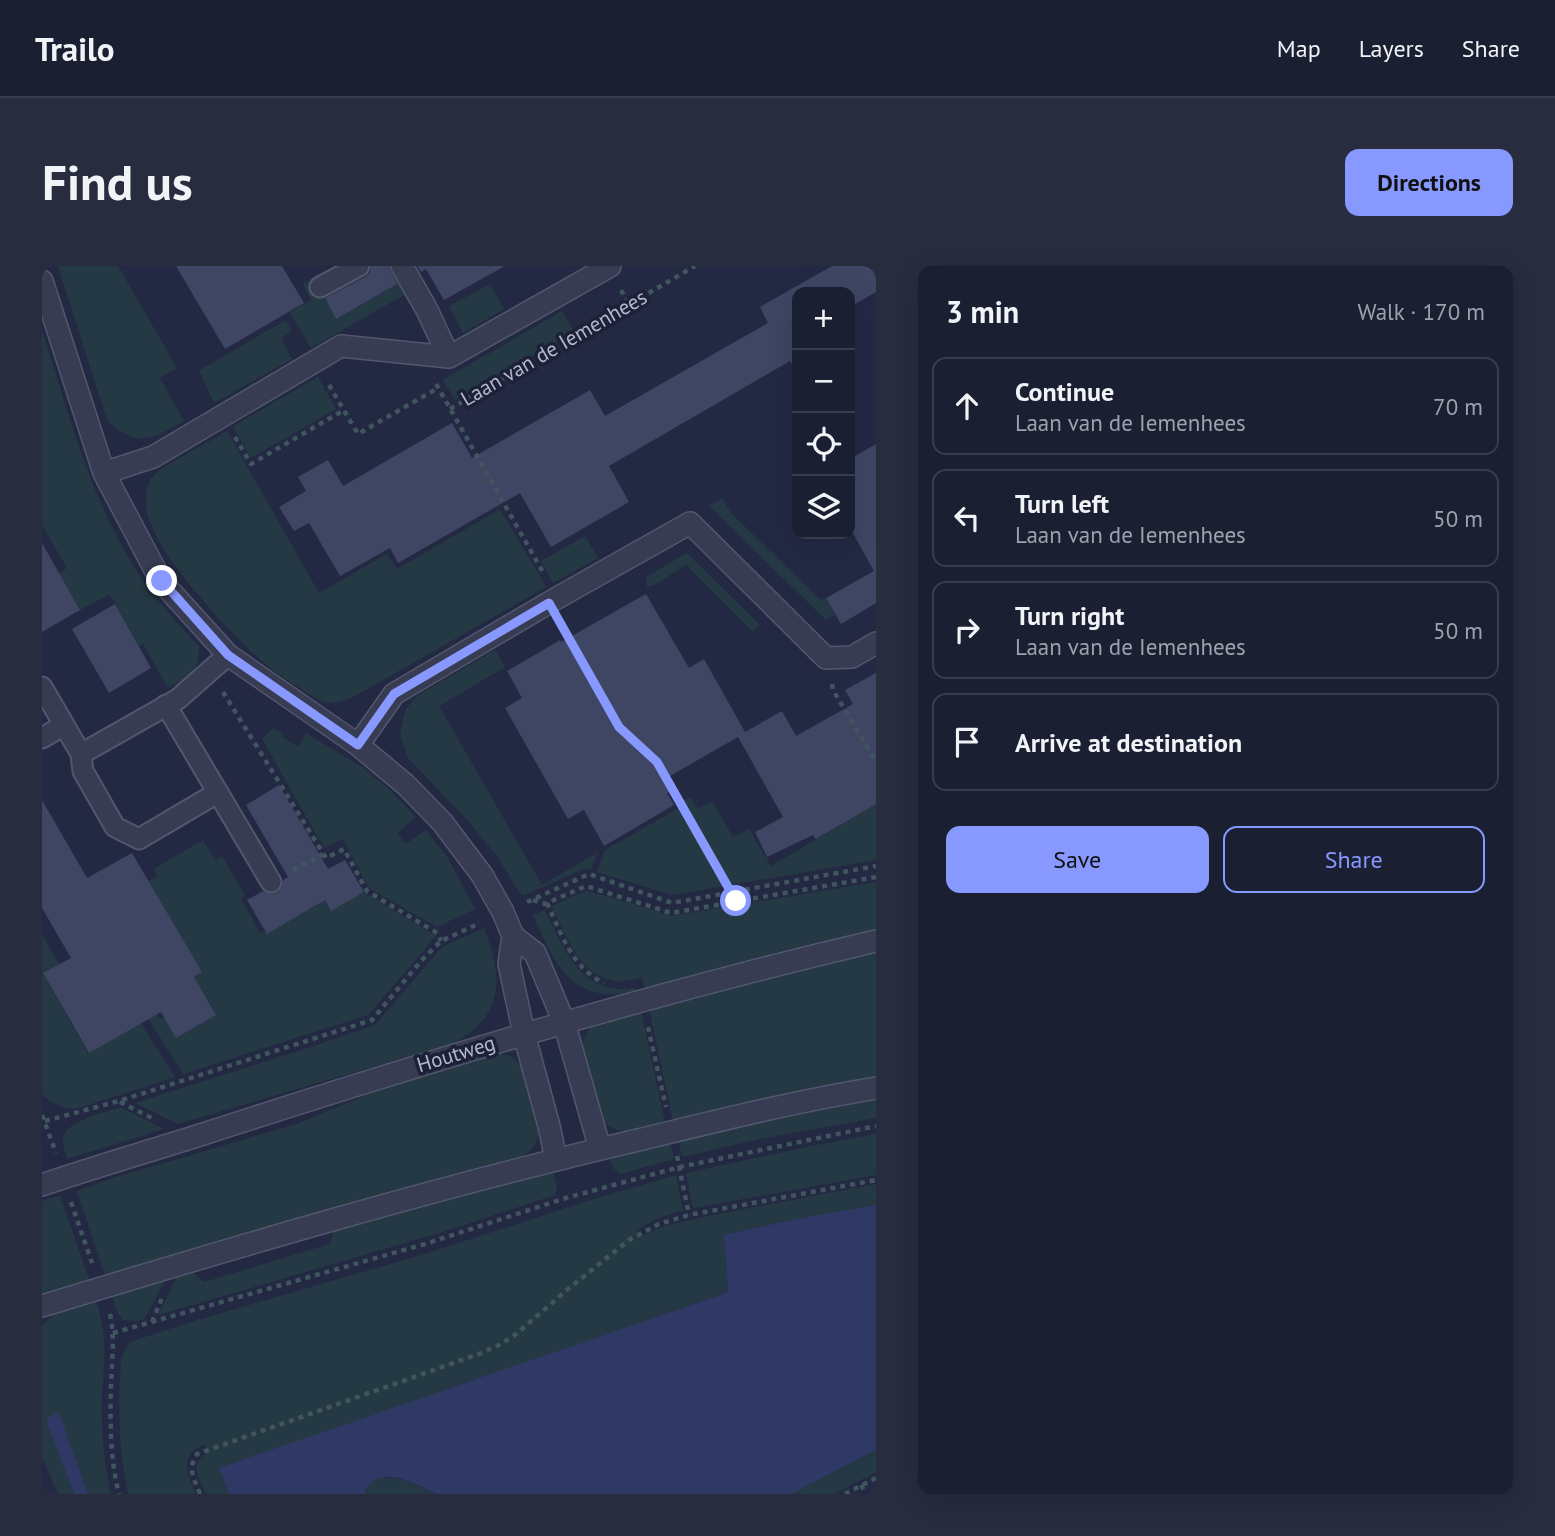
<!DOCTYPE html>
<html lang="en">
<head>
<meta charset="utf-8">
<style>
  body { margin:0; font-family:"PT Sans",sans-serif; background:#272c3e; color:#f1f3f6 }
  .controls { position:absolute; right:21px; top:21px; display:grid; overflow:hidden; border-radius:14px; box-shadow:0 7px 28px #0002 }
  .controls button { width:63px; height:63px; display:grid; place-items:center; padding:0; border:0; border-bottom:2px solid #383d4d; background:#1a1f32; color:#f1f3f6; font:35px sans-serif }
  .stop { position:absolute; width:21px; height:21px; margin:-16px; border:5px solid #8799ff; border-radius:50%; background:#fff }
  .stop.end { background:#8799ff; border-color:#fff; box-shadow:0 2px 7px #0008 }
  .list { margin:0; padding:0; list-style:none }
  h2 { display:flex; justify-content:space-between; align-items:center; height:91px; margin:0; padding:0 28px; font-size:30px }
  h2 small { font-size:23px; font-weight:400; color:#9fa2ac }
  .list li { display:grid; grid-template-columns:46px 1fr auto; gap:21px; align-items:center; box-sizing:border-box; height:98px; margin:0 14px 14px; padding:0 14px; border:2px solid #383d4d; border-radius:14px }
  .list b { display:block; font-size:26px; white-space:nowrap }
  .list p { margin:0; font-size:23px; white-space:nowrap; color:#9fa2ac }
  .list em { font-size:23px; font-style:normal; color:#9fa2ac }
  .actions { display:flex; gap:14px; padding:21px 28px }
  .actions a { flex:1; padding:16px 0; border:2px solid #8799ff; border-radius:14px; text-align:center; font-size:24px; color:#8799ff }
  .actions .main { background:#8799ff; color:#111 }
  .icon { flex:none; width:38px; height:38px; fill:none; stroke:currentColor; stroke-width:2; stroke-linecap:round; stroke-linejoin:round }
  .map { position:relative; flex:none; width:834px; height:1228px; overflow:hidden; border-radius:14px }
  header { display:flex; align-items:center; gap:42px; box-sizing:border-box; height:98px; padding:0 35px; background:#1a1f32; border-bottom:2px solid #383d4d }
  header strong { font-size:33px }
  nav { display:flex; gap:38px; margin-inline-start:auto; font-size:24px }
  .intro { display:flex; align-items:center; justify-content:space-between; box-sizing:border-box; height:168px; padding:0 42px }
  h1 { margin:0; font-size:49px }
  .button { padding:18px 32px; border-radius:14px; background:#8799ff; color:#111; font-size:24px; font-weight:700 }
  main { display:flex; gap:42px; padding:0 42px }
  aside { flex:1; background:#1a1f32; border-radius:14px; box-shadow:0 7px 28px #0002 }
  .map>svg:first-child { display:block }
  .green { fill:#253944 }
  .water { fill:#303966 }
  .building { fill:#3e4664 }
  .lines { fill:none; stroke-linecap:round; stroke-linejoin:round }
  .service-casing { stroke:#52576d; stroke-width:23 }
  .minor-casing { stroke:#52576d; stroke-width:24 }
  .tertiary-casing { stroke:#52576d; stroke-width:24 }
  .path { stroke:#40555e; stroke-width:4.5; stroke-dasharray:5 5; stroke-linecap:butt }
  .service { stroke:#383c53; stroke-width:19 }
  .minor { stroke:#383c53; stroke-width:21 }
  .tertiary { stroke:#383c53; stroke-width:21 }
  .route { stroke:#8799ff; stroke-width:9 }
  .labels { text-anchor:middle; stroke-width:7; stroke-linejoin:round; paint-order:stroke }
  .street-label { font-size:21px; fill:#b4b8cd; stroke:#1c2138 }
</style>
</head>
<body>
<header>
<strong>Trailo</strong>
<nav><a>Map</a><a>Layers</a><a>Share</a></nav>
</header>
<div class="intro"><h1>Find us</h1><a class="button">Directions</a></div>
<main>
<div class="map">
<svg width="834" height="1228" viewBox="0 0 834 1228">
  <rect width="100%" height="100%" fill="#232943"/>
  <!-- green -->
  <path class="green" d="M 16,0 L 76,0 L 135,102 L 118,112 L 142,155 C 111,173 94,183 65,154 Z
    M 334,0 L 352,0 L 367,26 L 269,82 L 248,46 L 269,34 L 261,18 L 270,13 L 295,52 L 347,23 Z
    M 448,18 L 462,43 L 421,67 L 407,40 Z
    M 520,45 L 533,66 L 413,134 L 401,114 Z
    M 244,54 L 250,65 L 239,72 L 250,93 L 172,137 L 158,107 L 158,104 Z
    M 0,64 C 26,145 47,230 93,302 C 111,331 135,356 157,381 C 158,406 146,411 126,422 L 101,378 L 97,380 L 68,328 L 38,344 L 17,307 L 25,302 L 0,259 Z
    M 276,111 L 294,143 L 209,192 L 191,160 Z
    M 185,165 L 277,327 L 345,288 L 355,303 L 458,243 L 504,321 L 313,430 C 303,435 293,438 282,436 C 274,433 266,427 259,423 C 217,398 184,362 153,325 C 136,305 119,283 109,258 C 104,247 102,228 107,216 C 109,212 114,208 117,204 Z
    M 680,232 L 689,247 L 779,334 L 784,332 L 793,349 L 784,354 L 667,240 Z
    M 543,270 L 556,292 L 511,317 L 499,295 Z
    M 645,287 L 718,359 L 710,365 L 644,299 L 612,319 L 605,321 L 604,311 Z
    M 453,384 L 463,401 L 397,440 L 500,619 L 555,587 L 549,604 L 544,602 L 480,630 L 454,589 L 427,556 L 366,492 L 359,472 L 359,463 L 364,443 L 375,430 Z
    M 231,462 L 242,468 L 241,471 L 256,481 L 264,467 L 320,501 L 348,524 L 374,551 L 355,567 L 364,578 L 384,564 L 406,592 L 433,643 L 395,661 L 327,622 L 301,573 L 282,582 L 220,473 Z
    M 648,531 L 656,543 L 670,535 L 691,571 L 707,563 L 729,600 L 834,538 L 834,594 L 689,619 L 641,535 Z
    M 637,542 L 682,620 L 630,629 L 555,606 L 563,584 Z
    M 161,574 L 173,594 L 180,590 L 203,629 L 199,633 L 218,667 L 223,665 L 225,668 L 277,638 L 279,628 L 289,645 L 322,626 L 394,670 L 326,749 L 141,808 L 106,752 L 114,747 L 118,753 L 123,752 L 134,772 L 174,749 L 152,711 L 160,706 L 106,615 L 116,610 L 112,603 Z
    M 834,616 L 834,664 L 775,678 L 603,724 L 600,711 C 591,713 581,717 572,715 C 537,709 523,668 510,640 L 544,625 L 572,632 L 629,650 Z
    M 503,644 C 523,684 538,730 593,722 L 595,727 C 529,737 514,701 491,649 Z
    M 442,662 C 461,710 463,749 412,777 L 136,858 L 93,837 L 269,781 L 333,759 L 400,681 Z
    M 0,668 L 17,698 L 1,708 L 46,787 L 98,756 L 133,811 L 37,842 C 22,844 11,838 0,829 Z
    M 834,685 L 834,814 L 631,855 L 607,743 Z
    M 599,745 L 623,857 C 609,860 589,868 575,864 C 570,862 565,859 562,855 C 554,845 542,796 541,782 C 541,774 545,763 552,758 C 557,754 590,747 599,745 Z
    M 452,787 C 467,788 475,792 482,805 C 485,816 488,827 491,838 C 497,862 503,878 478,891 C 339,928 201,968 64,1012 L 35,925 L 71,912 L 255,858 L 376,808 Z
    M 834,833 L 834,852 L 717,873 L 640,891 L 636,874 Z
    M 76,842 L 80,842 L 122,863 L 25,893 C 24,888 21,881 21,876 C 21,854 59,848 76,842 Z
    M 834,868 L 834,909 L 652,942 L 650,940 L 644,907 L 769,880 Z
    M 628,876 L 632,893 L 578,908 L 572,903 L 567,889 Z
    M 510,904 L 515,921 L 513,929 L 404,965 L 116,1049 L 136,1009 L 149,1005 L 162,1016 L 288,978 L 292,963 Z
    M 634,909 L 641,945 C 624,948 608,955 594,965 L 598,971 L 623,960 L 666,950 L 834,918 L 834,939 L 754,953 L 682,969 L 686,1024 L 684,1027 L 177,1203 L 187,1228 L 164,1228 C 157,1211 146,1199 165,1187 L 163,1178 C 136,1189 145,1207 154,1228 L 86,1228 C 78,1191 76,1150 78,1112 C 79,1105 78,1097 80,1091 C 82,1085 85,1081 88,1076 L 152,1055 L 383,988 L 536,938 Z
    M 18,930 L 48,1016 L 0,1031 L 0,935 Z
    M 123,1014 L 102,1054 L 95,1055 L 81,1054 L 75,1046 L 70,1030 Z
    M 54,1035 C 66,1069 62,1097 60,1131 C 59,1163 62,1197 69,1228 L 46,1228 L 19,1153 L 15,1147 L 5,1157 L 32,1228 L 16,1228 L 0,1191 L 0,1060 L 11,1049 Z
    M 834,1184 L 834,1206 L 792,1228 L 749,1228 Z
    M 339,1211 L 363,1214 L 395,1228 L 324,1228 L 323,1225 C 327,1218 331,1213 339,1211 Z"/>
  <!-- water -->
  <path class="water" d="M 834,939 L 834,1184 L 749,1228 L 395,1228 C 373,1218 338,1197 323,1225 L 324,1228 L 187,1228 L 177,1202 L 684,1027 L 686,1024 L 682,969 L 754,953 Z
    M 15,1147 L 19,1152 L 46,1228 L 32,1228 L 5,1157 L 7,1151 Z"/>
  <!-- building -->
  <path class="building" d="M 134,0 L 240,0 L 262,37 L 183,83 Z
    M 329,0 L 347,0 L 349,6 L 355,18 L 294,53 L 283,32 L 323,11 L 328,6 Z
    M 375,0 L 463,0 L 402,34 L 384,3 L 379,6 Z
    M 790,0 L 834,0 L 834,26 L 808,41 L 808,26 L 755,26 L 755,108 L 748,95 L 567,200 L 587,236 L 509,281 L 478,227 L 356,297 L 348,282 L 298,310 L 267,257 L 252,265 L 237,241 L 264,225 L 256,211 L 286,194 L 301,220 L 410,157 L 430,192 L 548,124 L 563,150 L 726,57 L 718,41 Z
    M 834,178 L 834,337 L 799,358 L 784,332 L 832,305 L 808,262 L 808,193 Z
    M 0,277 L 38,344 L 0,366 Z
    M 604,328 L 647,402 L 662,393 L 703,466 L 740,445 L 754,470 L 811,438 L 803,424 L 834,407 L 834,538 L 774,573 L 771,569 L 725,591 L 713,566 L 741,551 L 696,471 L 621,514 L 628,526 L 625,527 L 632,539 L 562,580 L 542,544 L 526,553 L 463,442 L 480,432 L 465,405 L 518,374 L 519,376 Z
    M 73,338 L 109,402 L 67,427 L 30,363 Z
    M 237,519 L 286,603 L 303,594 L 322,626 L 289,645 L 283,634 L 225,668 L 205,634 L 221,625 L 228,628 L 235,627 L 240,621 L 241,614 L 246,611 L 204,539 Z
    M 0,534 L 45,612 L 90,587 L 160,706 L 152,711 L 174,749 L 134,772 L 119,746 L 47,787 L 1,707 L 29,692 L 0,642 Z"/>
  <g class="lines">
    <!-- service casing -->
    <g class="service-casing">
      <path id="service" d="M 278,21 L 317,0
        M 0,421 L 39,488 L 136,433 L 186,389
        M 124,439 L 229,616
        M 0,472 L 22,459
        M 39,488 L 41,505 L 73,561 L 97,573 L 175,527"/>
    </g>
    <!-- minor casing -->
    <g class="minor-casing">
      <path id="minor" d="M 360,0 L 385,44 L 407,91
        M 0,15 L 62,207 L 119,315 L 186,389 L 316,479 L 364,519 L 400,556 L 440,609 L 461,646 L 471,670 L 467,698 L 482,768 L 507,860 L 514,893
        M 62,207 L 111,191 L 299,80 L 407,91 L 568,0
        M 316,479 L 352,428 L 515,332 L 648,257 L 784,392 L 810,391 L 834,377
        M 471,670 L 493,687 L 522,756 L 558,883"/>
    </g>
    <!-- tertiary casing -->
    <g class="tertiary-casing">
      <path id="tertiary" d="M 0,919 C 50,902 101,887 152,871 C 377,798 603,729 834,675
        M 0,1040 C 197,980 396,921 596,874 C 675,855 754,835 834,822"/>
    </g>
    <!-- path -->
    <path class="path" d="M 579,24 L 587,38
      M 394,118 L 502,308
      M 287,119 L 316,168 L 396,122
      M 408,143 L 653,0
      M 193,171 L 209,198 L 302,144
      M 519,359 L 577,461 L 615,496 L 694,635
      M 790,418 L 791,424 L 834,496
      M 181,426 L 284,592 L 302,583 L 325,625 L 395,667 L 399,675
      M 251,604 L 281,588
      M 491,634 L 503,638 L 544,620 L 629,647 L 834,611
      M 485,636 L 547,608 L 630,637 L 834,600
      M 505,637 C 519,667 530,702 562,717
      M 606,761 L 624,841
      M 78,836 L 114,854
      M 0,849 L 14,887
      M 3,855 L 77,835 L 330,754 L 379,695 L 399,675 L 438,657
      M 635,890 L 647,949
      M 29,936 L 50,997
      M 68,1048 C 73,1071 70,1095 69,1119 C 68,1155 68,1193 77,1228
      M 110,1056 L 120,1032
      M 71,1067 L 383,978 L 524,932 L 638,901 L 834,860
      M 819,1219 L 824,1228
      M 158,1228 C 152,1212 145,1204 155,1188 L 437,1088 L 457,1079 L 473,1069 L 525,1024 L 587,974 L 617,958 L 647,949 L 834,914
      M 803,1228 L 834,1212"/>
    <!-- service -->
    <use href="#service" class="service"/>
    <!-- minor -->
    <use href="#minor" class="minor"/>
    <!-- tertiary -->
    <use href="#tertiary" class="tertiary"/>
  </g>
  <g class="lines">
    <!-- route -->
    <path class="route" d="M 120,315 L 186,389 L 316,479 L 352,428 L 507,337 L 577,461 L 615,496 L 694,635"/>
  </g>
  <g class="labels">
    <!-- street labels -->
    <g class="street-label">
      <text transform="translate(512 82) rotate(-30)" y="7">Laan van de Iemenhees</text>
      <text transform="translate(414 788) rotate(-17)" y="7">Houtweg</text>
    </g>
  </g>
</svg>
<div class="controls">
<button>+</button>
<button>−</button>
<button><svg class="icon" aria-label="locate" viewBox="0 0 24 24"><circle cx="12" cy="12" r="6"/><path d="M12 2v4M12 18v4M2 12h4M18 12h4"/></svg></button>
<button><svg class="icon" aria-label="layers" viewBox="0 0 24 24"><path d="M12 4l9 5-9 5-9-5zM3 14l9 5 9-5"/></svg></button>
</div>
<div class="stop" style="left:694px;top:635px"></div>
<div class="stop end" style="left:120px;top:315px"></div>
</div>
<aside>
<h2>3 min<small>Walk · 170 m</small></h2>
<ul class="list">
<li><svg class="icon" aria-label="ahead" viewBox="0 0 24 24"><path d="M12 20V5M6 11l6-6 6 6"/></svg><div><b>Continue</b><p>Laan van de Iemenhees</p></div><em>70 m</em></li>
<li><svg class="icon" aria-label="left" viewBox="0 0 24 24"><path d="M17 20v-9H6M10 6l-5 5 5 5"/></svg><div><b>Turn left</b><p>Laan van de Iemenhees</p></div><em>50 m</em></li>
<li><svg class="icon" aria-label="right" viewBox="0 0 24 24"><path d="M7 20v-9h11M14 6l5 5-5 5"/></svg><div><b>Turn right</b><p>Laan van de Iemenhees</p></div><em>50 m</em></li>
<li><svg class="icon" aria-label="arrive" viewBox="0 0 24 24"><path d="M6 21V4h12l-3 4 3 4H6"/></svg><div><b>Arrive at destination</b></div></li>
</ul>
<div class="actions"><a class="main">Save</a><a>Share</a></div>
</aside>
</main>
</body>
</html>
